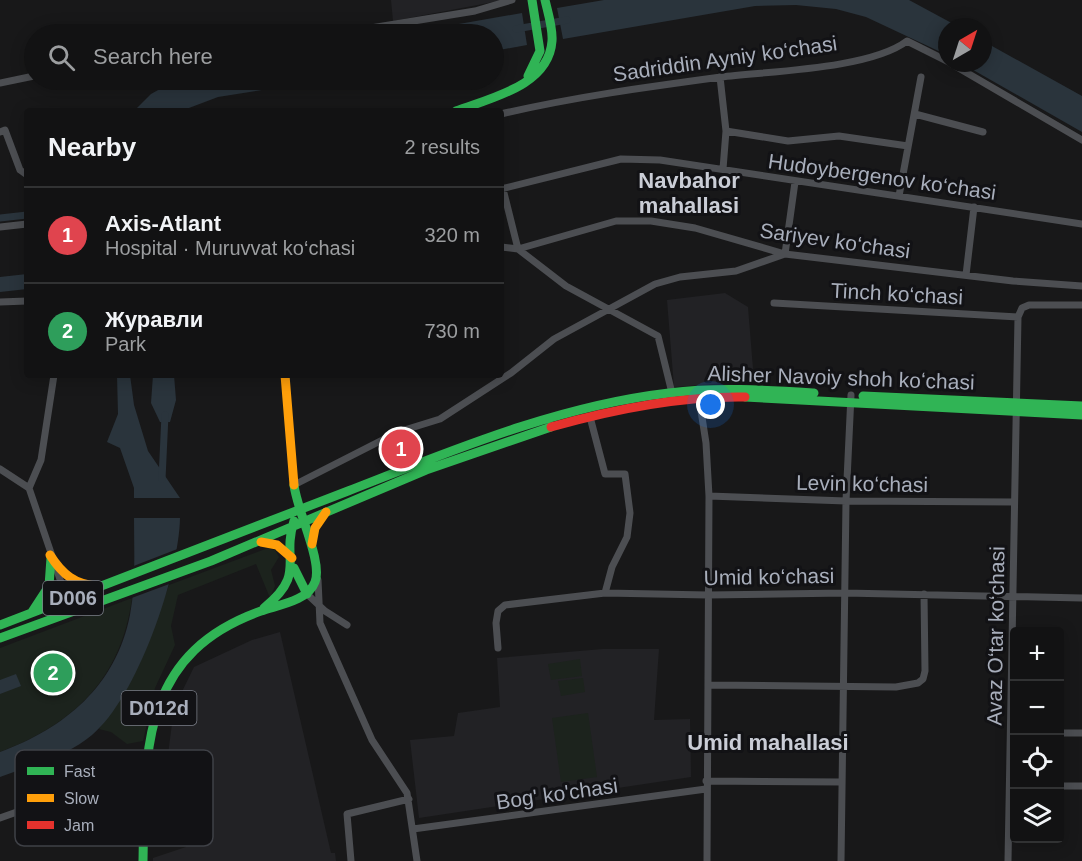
<!DOCTYPE html>
<html lang="en">
<head>
<meta charset="utf-8">
<style>
  body { margin:0; font-family:Helvetica,sans-serif; background:#1f2021; color:#f1f3f6 }
  .controls { position:absolute; right:18px; bottom:18px; display:grid; overflow:hidden; border-radius:6px; box-shadow:0 3px 15px #0003 }
  .controls button { width:54px; height:54px; display:grid; place-items:center; padding:0; border:0; border-bottom:2px solid #313233; background:#121213; color:#f1f3f6; font:30px sans-serif }
  .compass { position:absolute; left:938px; top:18px; width:54px; height:54px; border-radius:50%; background:#121213; box-shadow:0 3px 15px #0003; rotate:39deg }
  .you { position:absolute; left:711px; top:405px; width:21px; height:21px; margin:-15px; border:4px solid #fff; border-radius:50%; background:#1a73e8; box-shadow:0 0 0 9px #1a73e833 }
  .badge { display:grid; place-items:center; width:39px; height:39px; border-radius:50%; background:#767a82; color:#fff; font-size:20px; font-weight:700 }
  .pin { position:absolute; translate:-50% -50%; border:3px solid #fff; box-shadow:0 2px 6px #0006 }
  .list { margin:0; padding:0; list-style:none }
  h2 { display:flex; justify-content:space-between; align-items:center; height:78px; margin:0; padding:0 24px; font-size:26px }
  h2 small { font-size:20px; font-weight:400; color:#9c9ea0 }
  .list li { display:grid; grid-template-columns:39px 1fr auto; gap:18px; align-items:center; box-sizing:border-box; height:96px; padding:0 24px; border-top:2px solid #313233 }
  .list b { display:block; font-size:22px; white-space:nowrap }
  .list p { margin:0; font-size:20px; white-space:nowrap; color:#9c9ea0 }
  .list em { font-size:20px; font-style:normal; color:#9c9ea0 }
  .icon { flex:none; width:33px; height:33px; fill:none; stroke:currentColor; stroke-width:2; stroke-linecap:round; stroke-linejoin:round }
  .map { position:relative; flex:none; width:1082px; height:861px; overflow:hidden }
  .search { position:absolute; background:#121213; box-shadow:0 3px 15px #0003; left:24px; top:24px; width:480px; height:66px; display:flex; align-items:center; gap:15px; box-sizing:border-box; padding:0 21px; border-radius:33px; color:#9c9ea0; font-size:22px }
  .panel { position:absolute; background:#121213; box-shadow:0 3px 15px #0003; left:24px; top:108px; width:480px; height:270px; border-radius:6px }
  .map>svg:first-child { display:block }
  .built { fill:#222225 }
  .green { fill:#1c231d }
  .water { fill:#2a343c }
  .pier { fill:#181819 }
  .lines { fill:none; stroke-linecap:round; stroke-linejoin:round }
  .canal { stroke:#2a343c; stroke-width:7 }
  .street { stroke:#4c4e52; stroke-width:7 }
  .fast { stroke:#30b455; stroke-width:9 }
  .slow { stroke:#ff9f0a; stroke-width:9 }
  .jam { stroke:#e5322d; stroke-width:9 }
  .labels { text-anchor:middle; stroke-width:6; stroke-linejoin:round; paint-order:stroke }
  .shield { fill:#121215; stroke:#7b7f89; stroke-width:1.5 }
  .shield-label { font-size:20px; font-weight:bold; fill:#a8aebb }
  .street-label { font-size:21px; fill:#a8aebb; stroke:#121215 }
  .neighbourhood-label { font-size:22px; font-weight:bold; fill:#cacdd6; stroke:#121215 }
  .key { fill:#121215; stroke:#3f4147; stroke-width:1.5 }
  .key-label { font-size:16px; fill:#a8aebb }
</style>
</head>
<body>
<div class="map">
<svg width="1082" height="861" viewBox="0 0 1082 861">
  <rect width="100%" height="100%" fill="#181819"/>
  <!-- built -->
  <path class="built" d="M 391,0 L 504,0 L 393,21 Z
    M 725,293 L 748,307 L 754,381 L 674,387 L 667,300 Z
    M 280,632 L 331,853 L 335,853 L 336,861 L 153,861 L 153,858 L 186,847 L 166,770 L 174,708 L 194,667 L 252,640 Z
    M 603,649 L 659,649 L 654,720 L 690,719 L 691,777 L 419,818 L 410,740 L 454,736 L 458,713 L 500,707 L 497,658 Z"/>
  <!-- green -->
  <path class="green" d="M 268,548 L 275,550 L 279,557 L 271,570 L 275,586 L 270,598 L 256,564 L 178,595 L 171,626 L 175,645 L 155,688 L 143,741 L 127,744 L 111,732 L 99,729 L 139,665 L 169,585 Z
    M 132,598 C 121,679 74,724 0,752 L 0,648 Z
    M 580,659 L 582,676 L 551,680 L 548,664 Z
    M 583,678 L 585,692 L 561,696 L 558,681 Z
    M 588,713 L 597,777 L 561,782 L 552,718 Z"/>
  <!-- water -->
  <path class="water" d="M 604,0 L 909,0 L 959,27 L 947,27 L 947,55 L 866,17 L 836,9 L 796,5 L 755,6 L 563,39 L 557,8 Z
    M 522,13 L 527,45 L 494,51 L 494,34 L 402,34 Z
    M 983,41 L 1082,96 L 1082,132 L 961,63 L 983,63 Z
    M 176,80 L 325,80 L 218,97 L 181,111 L 134,111 L 151,94 Z
    M 27,274 L 27,289 L 0,292 L 0,277 Z
    M 117,375 L 130,375 L 134,405 L 148,451 L 180,498 L 134,498 L 134,488 L 120,448 L 107,442 L 118,414 Z
    M 153,375 L 174,375 L 176,400 L 170,422 L 160,422 L 151,403 Z
    M 134,518 L 180,518 C 179,575 137,698 92,735 C 66,757 31,765 0,777 L 0,752 C 65,728 116,686 130,615 C 136,583 134,550 134,518 Z
    M 16,674 L 21,686 L 0,694 L 0,680 Z"/>
  <!-- pier -->
  <path class="pier" d="M 180,548 L 172,583 L 129,599 L 131,567 Z"/>
  <g class="lines">
    <!-- canal -->
    <path class="canal" d="M 516,29 L 567,20
      M 0,218 L 27,215
      M 162,479 L 165,415"/>
    <!-- street -->
    <path class="street" d="M 334,34 L 475,11 L 512,0
      M 950,63 L 1082,140
      M 720,77 L 726,131 L 723,169
      M 0,83 L 34,76
      M 501,114 C 574,97 647,87 721,77 C 770,71 870,69 907,41 L 947,61
      M 915,114 L 983,132
      M 726,131 L 788,141 L 839,136 L 908,146
      M 0,132 L 5,130 L 20,170 L 27,175
      M 501,189 L 621,159 L 660,160 L 1082,224
      M 503,189 L 518,249 L 566,286 L 658,336 L 672,393
      M 899,196 L 921,77
      M 0,227 L 27,224
      M 501,247 L 518,249 L 616,221 L 651,221 L 695,228 L 785,254 L 1013,281 L 1082,286
      M 966,275 L 974,207
      M 0,302 L 27,301
      M 774,303 L 1018,317
      M 699,398 L 706,443 L 709,496 L 707,861
      M 590,417 L 605,474 L 625,474 L 630,513 L 627,537 L 612,567 L 605,593
      M 0,469 L 29,488 L 67,600
      M 294,485 L 398,432 L 440,419 L 511,373 L 554,339 L 655,284 L 680,277 L 736,271 L 785,254 L 795,182
      M 29,488 L 41,460 L 54,375
      M 709,496 L 846,501 L 1014,502
      M 318,580 L 320,623 L 372,740 L 407,793 L 417,861
      M 307,594 L 325,611 L 347,625
      M 498,648 L 496,623 L 498,611 L 505,605 L 605,593 L 708,595 L 845,593 L 1082,598
      M 708,685 L 896,687 L 918,683 L 923,679 L 925,671 L 924,594
      M 1060,733 L 1082,733
      M 706,781 L 842,782
      M 1060,786 L 1082,786
      M 0,818 L 31,807 L 67,799 L 124,757 L 147,763
      M 413,829 L 706,789
      M 351,861 L 347,814 L 409,799
      M 841,861 L 846,501 L 851,395
      M 1008,861 L 1018,317 L 1022,308 L 1029,305 L 1082,305"/>
    <!-- fast -->
    <path class="fast" d="M 528,76 L 540,51 L 532,0
      M 456,111 C 490,98 549,86 552,41 C 553,28 548,13 545,0
      M 863,396 L 1082,406
      M 745,397 L 1082,415
      M 294,568 L 307,594
      M 264,608 C 307,573 281,561 294,521
      M 32,612 L 49,586 L 51,558
      M 0,625 C 116,580 232,535 348,491 C 451,451 557,406 669,393 C 717,387 765,390 814,393
      M 0,638 L 211,561 L 426,470 L 551,427
      M 143,861 C 145,751 140,654 261,611 C 278,605 308,601 315,582 C 323,562 297,511 294,485"/>
    <!-- slow -->
    <path class="slow" d="M 285,375 L 294,485
      M 261,542 L 277,545 L 292,558
      M 312,544 L 315,528 L 326,512
      M 50,555 C 62,574 75,585 98,586"/>
    <!-- jam -->
    <path class="jam" d="M 551,427 C 614,409 679,396 745,397"/>
  </g>
  <g class="labels">
    <!-- shield labels -->
    <g class="shield">
      <rect x="43" y="581" width="60" height="34" rx="4.5"/>
      <rect x="121.5" y="691" width="75" height="34" rx="4.5"/>
    </g>
    <g class="shield-label">
      <text x="73" y="605">D006</text>
      <text x="159" y="715">D012d</text>
    </g>
    <!-- street labels -->
    <g class="street-label">
      <text transform="translate(725 59) rotate(-8)" y="7">Sadriddin Ayniy ko‘chasi</text>
      <text transform="translate(882 177) rotate(8)" y="7">Hudoybergenov ko‘chasi</text>
      <text transform="translate(835 241) rotate(8)" y="7">Sariyev ko‘chasi</text>
      <text transform="translate(897 294) rotate(3)" y="7">Tinch ko‘chasi</text>
      <text transform="translate(841 378) rotate(2)" y="7">Alisher Navoiy shoh koʻchasi</text>
      <text transform="translate(862 484) rotate(1)" y="7">Levin ko‘chasi</text>
      <text transform="translate(769 577) rotate(-1)" y="7">Umid ko‘chasi</text>
      <text transform="translate(996 636) rotate(-89)" y="7">Avaz O‘tar ko‘chasi</text>
      <text transform="translate(557 794) rotate(-8)" y="7">Bog' ko'chasi</text>
    </g>
    <!-- neighbourhood labels -->
    <g class="neighbourhood-label">
      <text x="689" y="188">Navbahor<tspan x="689" dy="25">mahallasi</tspan></text>
      <text x="768" y="750">Umid mahallasi</text>
    </g>
  </g>
  <!-- legend -->
  <rect x="15" y="750" width="198" height="96" rx="9" class="key"/>
  <rect x="27" y="767" width="27" height="8" fill="#30b455"/>
  <rect x="27" y="794" width="27" height="8" fill="#ff9f0a"/>
  <rect x="27" y="821" width="27" height="8" fill="#e5322d"/>
  <g class="key-label">
    <text x="64" y="777">Fast</text>
    <text x="64" y="804">Slow</text>
    <text x="64" y="831">Jam</text>
  </g>
</svg>
<div class="controls">
<button>+</button>
<button>−</button>
<button><svg class="icon" aria-label="locate" viewBox="0 0 24 24"><circle cx="12" cy="12" r="6"/><path d="M12 2v4M12 18v4M2 12h4M18 12h4"/></svg></button>
<button><svg class="icon" aria-label="layers" viewBox="0 0 24 24"><path d="M12 4l9 5-9 5-9-5zM3 14l9 5 9-5"/></svg></button>
</div>
<svg class="compass" viewBox="-18 -18 36 36"><path d="M0-13l5 13h-10z" fill="#e53935"/><path d="M0 13l5-13h-10z" fill="#9c9ea0"/></svg>
<div class="you"></div>
<div class="pin badge" style="left:401px;top:449px;background:#e0444e">1</div>
<div class="pin badge" style="left:53px;top:673px;background:#2e9e5b">2</div>
<div class="search"><svg class="icon" aria-label="search" viewBox="0 0 24 24"><circle cx="10" cy="10" r="6"/><path d="M15 15l6 6"/></svg>Search here</div>
<section class="panel">
<h2>Nearby<small>2 results</small></h2>
<ul class="list">
<li><span class="badge" style="background:#e0444e">1</span><div><b>Axis-Atlant</b><p>Hospital · Muruvvat ko‘chasi</p></div><em>320 m</em></li>
<li><span class="badge" style="background:#2e9e5b">2</span><div><b>Журавли</b><p>Park</p></div><em>730 m</em></li>
</ul>
</section>
</div>
</body>
</html>
